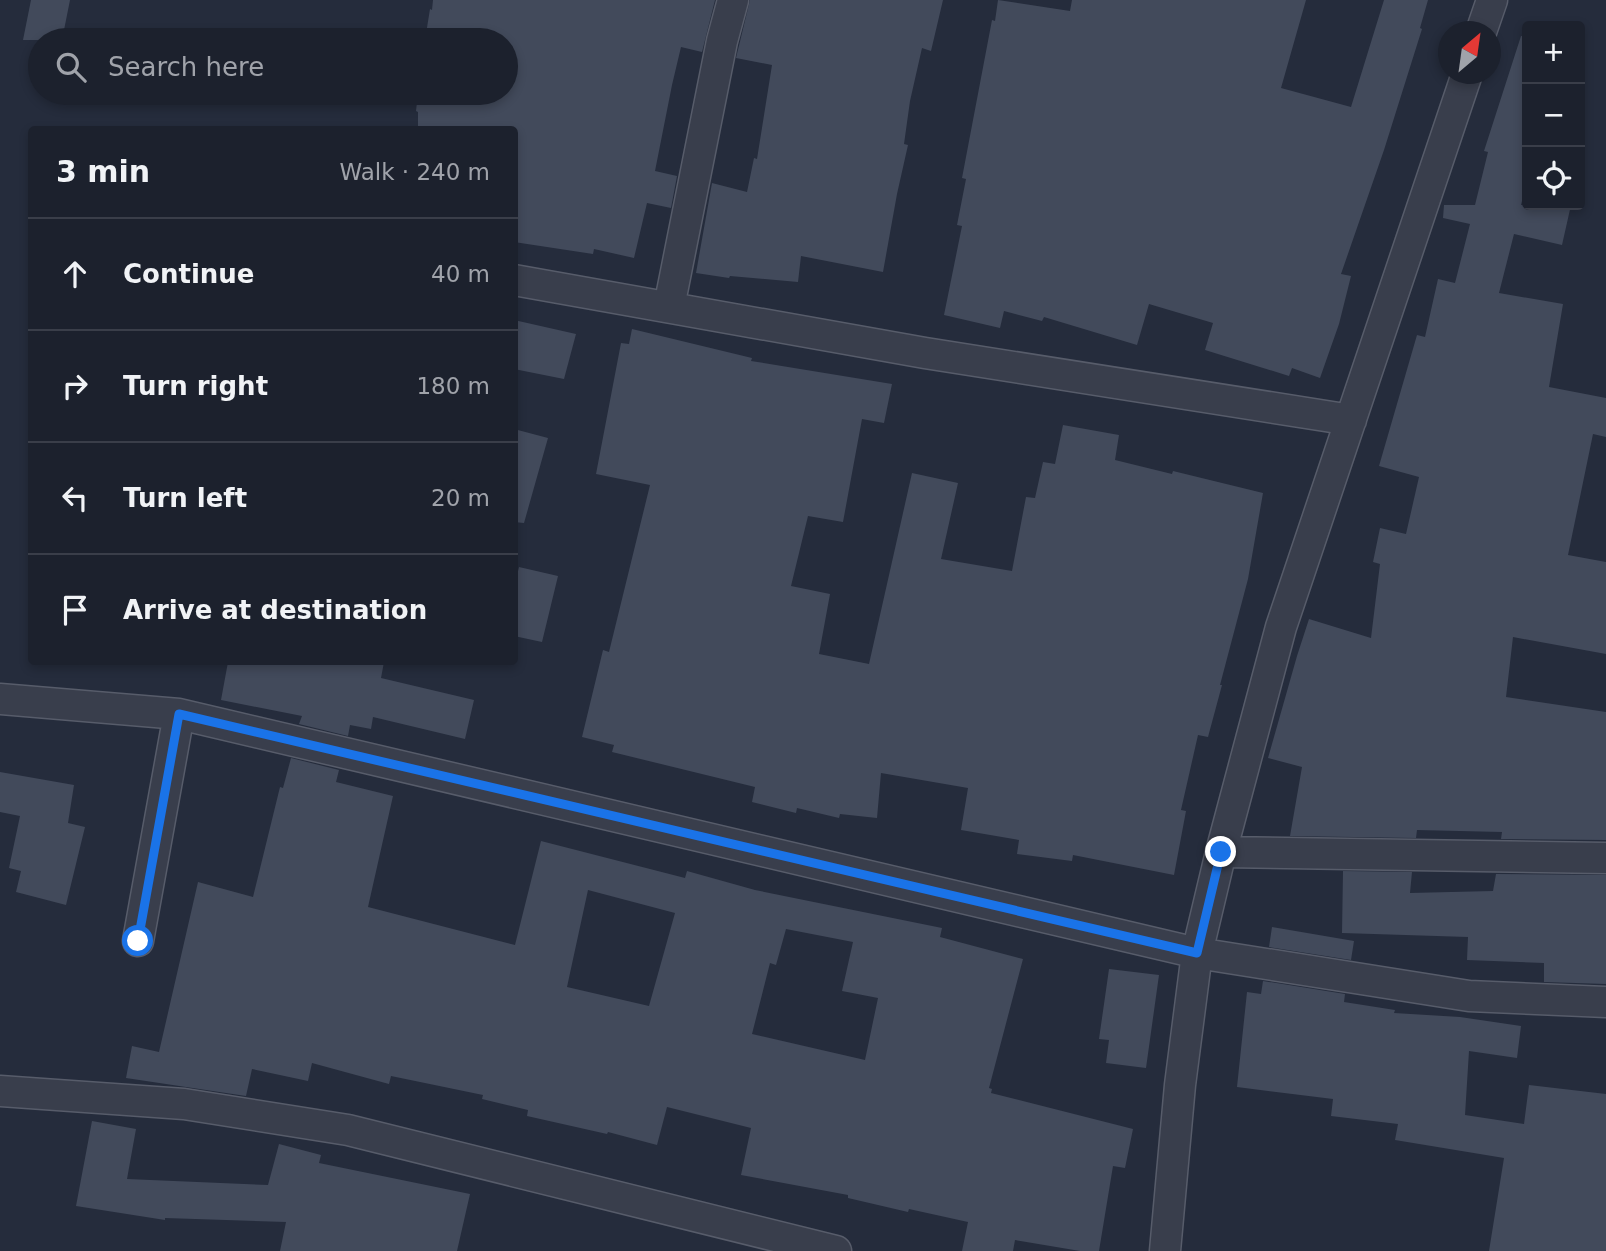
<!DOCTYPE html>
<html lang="en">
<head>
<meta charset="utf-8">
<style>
  body { margin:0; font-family:"DejaVu Sans",sans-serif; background:#252935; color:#f1f3f6 }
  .controls { position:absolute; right:21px; top:21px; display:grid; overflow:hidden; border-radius:7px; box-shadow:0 4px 10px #0003 }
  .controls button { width:63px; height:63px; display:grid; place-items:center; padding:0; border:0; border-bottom:2px solid #3a3e49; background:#1c212d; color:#f1f3f6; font:35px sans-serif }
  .compass { position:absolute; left:1438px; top:21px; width:63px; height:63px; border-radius:50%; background:#1c212d; box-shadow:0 4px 10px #0003; rotate:29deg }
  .stop { position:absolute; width:21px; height:21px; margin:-16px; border:5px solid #1a73e8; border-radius:50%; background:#fff }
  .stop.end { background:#1a73e8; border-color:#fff; box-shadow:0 2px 7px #0008 }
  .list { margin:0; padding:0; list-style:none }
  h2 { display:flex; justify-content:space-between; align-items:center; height:91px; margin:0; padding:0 28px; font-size:30px }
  h2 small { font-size:23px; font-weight:400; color:#a0a3aa }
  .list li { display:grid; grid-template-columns:46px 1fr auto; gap:21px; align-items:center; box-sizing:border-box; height:112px; padding:0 28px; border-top:2px solid #3a3e49 }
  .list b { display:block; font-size:26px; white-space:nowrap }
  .list em { font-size:23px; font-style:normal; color:#a0a3aa }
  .icon { flex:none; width:38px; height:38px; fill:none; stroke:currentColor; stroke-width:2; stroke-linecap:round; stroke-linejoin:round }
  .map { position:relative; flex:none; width:1606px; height:1251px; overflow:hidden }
  .search { position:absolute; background:#1c212d; box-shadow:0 4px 10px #0003; left:28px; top:28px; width:490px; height:77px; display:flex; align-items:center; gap:18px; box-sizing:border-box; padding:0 24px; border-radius:38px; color:#a0a3aa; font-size:26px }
  .panel { position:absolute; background:#1c212d; box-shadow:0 4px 10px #0003; left:28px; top:126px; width:490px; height:539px; border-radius:7px }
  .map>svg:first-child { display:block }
  .building { fill:#424a5b; fill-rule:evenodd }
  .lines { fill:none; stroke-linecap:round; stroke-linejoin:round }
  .minor-casing { stroke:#575c6a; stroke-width:33 }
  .minor { stroke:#393e4c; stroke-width:30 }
  .route { stroke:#1a73e8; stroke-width:9 }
</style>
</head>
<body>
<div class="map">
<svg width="1606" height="1251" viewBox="0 0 1606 1251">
  <rect width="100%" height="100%" fill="#252c3c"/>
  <!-- building -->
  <path class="building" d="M 31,0 L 70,0 L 62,40 L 23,40 Z
    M 433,0 L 715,0 L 702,52 L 681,47 L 672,85 L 655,171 L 677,176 L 671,208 L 647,203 L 634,258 L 594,249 L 593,254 L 514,242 L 514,130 L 418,130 L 418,112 L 416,111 L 418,93 L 506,93 L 506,40 L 425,40 L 430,9 L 432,10 Z
    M 750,0 L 943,0 L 931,51 L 922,48 L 910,101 L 904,144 L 908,145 L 897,194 L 883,272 L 801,256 L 798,282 L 730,276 L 729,278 L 696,273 L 712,183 L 747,192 L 754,158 L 757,159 L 772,65 L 736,58 Z
    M 998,0 L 1070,11 L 1072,0 L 1306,0 L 1281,88 L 1351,107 L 1384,0 L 1428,0 L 1420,28 L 1422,29 L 1384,150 L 1341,274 L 1351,276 L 1339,324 L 1320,378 L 1292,368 L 1289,376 L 1205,350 L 1213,323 L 1149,304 L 1137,345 L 1044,317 L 1042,321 L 1004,311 L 1000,328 L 944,315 L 962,226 L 957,225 L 966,179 L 962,178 L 992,20 L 995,21 Z
    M 1521,36 L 1527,37 L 1527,181 L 1521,205 L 1571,205 L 1562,245 L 1514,234 L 1499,293 L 1563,304 L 1549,387 L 1606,398 L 1606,437 L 1593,434 L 1568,555 L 1606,562 L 1606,654 L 1513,637 L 1506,697 L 1606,712 L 1606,840 L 1501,839 L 1502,832 L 1417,830 L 1416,838 L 1290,836 L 1302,767 L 1268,758 L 1297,656 L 1309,619 L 1371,638 L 1380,564 L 1373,562 L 1380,528 L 1406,534 L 1419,477 L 1379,466 L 1417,335 L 1425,337 L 1438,279 L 1455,283 L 1470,224 L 1443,218 L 1444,205 L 1475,205 L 1488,152 L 1484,151 Z
    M 514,320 L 576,334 L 564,379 L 514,369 Z
    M 632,329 L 752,358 L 751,361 L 892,384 L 884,423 L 862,419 L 843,522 L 808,516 L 791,586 L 830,594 L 819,654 L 869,664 L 912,473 L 958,483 L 941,559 L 1012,571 L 1026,497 L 1035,498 L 1043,462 L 1055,464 L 1063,425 L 1119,435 L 1115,460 L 1172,474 L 1173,471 L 1263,493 L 1248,579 L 1220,685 L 1222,685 L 1208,737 L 1198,735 L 1181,810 L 1186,811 L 1174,875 L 1073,855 L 1072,861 L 1017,854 L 1019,840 L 961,830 L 968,788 L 881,773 L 877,818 L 840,814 L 839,818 L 797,808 L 796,813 L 752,802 L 755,787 L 612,752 L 614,745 L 582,737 L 603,650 L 609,652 L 650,485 L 596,474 L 621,343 L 629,344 Z
    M 514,429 L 548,438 L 524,523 L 514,522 Z
    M 519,567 L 558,576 L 542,642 L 514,636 L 514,588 Z
    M 228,662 L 384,662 L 381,678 L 474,700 L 465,739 L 373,717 L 371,729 L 350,725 L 348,736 L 299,724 L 302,716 L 221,700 Z
    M 291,758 L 339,770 L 336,782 L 393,796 L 368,907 L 515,945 L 541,841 L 685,878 L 687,871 L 755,890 L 942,928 L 940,937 L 1023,959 L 989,1088 L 992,1089 L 991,1093 L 1133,1129 L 1125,1168 L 1113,1166 L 1099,1251 L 1080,1251 L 1015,1240 L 1013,1251 L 962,1251 L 968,1222 L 909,1209 L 908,1212 L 848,1198 L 848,1195 L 741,1175 L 751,1128 L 667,1107 L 657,1145 L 608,1132 L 607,1134 L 527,1116 L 528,1110 L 482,1099 L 483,1095 L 391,1076 L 389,1084 L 312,1063 L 308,1081 L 252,1069 L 246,1096 L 126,1078 L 132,1046 L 159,1052 L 198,882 L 253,897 L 280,787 L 283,788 ZM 588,890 L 675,913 L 649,1006 L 567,987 ZM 786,929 L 853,942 L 842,991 L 878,998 L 865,1060 L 752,1034 L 770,963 L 776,965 Z
    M 0,772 L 74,785 L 68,823 L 85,827 L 66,905 L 16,892 L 21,871 L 9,868 L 20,816 L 0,812 Z
    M 1343,871 L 1412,872 L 1410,893 L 1493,891 L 1496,874 L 1606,875 L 1606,984 L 1544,982 L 1544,963 L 1467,960 L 1468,937 L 1342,933 Z
    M 1272,927 L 1354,941 L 1351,960 L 1269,947 Z
    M 1109,969 L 1159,975 L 1146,1068 L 1106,1063 L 1109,1040 L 1099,1039 Z
    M 1263,981 L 1345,994 L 1344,1002 L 1395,1010 L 1394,1013 L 1460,1017 L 1521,1026 L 1517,1058 L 1469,1051 L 1465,1115 L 1524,1124 L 1529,1085 L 1606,1094 L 1606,1251 L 1489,1251 L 1504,1158 L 1395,1140 L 1398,1124 L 1331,1116 L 1333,1099 L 1237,1087 L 1247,992 L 1261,994 Z
    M 92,1121 L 136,1129 L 127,1179 L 268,1185 L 279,1144 L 321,1155 L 319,1163 L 470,1194 L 457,1251 L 280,1251 L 286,1222 L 165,1218 L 165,1220 L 76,1206 Z"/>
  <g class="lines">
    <!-- minor casing -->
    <g class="minor-casing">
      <path id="minor" d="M 1481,32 L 1492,0
        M 514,280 L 925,353 L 1351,420
        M 669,307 L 722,41 L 733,0
        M 0,699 L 179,714 L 1197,953 L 1469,996 L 1606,1002
        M 1221,852 L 1606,858
        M 138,941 L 179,714
        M 0,1091 L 184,1104 L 348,1130 L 836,1251
        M 1165,1251 L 1180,1085 L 1197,953 L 1221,852 L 1281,627 L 1467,74"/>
    </g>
    <!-- minor -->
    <use href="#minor" class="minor"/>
  </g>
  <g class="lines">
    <!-- route -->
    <path class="route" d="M 138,941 L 179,714 L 1197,953 L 1221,852"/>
  </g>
</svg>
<div class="controls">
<button>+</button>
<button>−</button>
<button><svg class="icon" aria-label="locate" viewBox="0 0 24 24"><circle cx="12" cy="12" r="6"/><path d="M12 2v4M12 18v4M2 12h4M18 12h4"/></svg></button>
</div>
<svg class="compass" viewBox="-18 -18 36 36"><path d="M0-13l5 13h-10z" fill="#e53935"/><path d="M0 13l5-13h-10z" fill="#a0a3aa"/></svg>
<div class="stop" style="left:138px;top:941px"></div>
<div class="stop end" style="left:1221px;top:852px"></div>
<div class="search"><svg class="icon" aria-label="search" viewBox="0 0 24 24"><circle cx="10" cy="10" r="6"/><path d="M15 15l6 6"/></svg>Search here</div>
<section class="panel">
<h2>3 min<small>Walk · 240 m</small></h2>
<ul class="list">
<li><svg class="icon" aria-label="ahead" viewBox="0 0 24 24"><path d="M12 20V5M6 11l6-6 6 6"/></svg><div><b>Continue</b></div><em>40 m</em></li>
<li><svg class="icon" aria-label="right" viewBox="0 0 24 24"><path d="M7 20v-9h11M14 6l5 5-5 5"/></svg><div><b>Turn right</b></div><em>180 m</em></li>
<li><svg class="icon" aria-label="left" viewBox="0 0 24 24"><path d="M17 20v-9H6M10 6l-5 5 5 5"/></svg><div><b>Turn left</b></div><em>20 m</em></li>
<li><svg class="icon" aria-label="arrive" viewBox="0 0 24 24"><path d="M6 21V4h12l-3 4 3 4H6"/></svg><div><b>Arrive at destination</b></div></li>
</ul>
</section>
</div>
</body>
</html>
